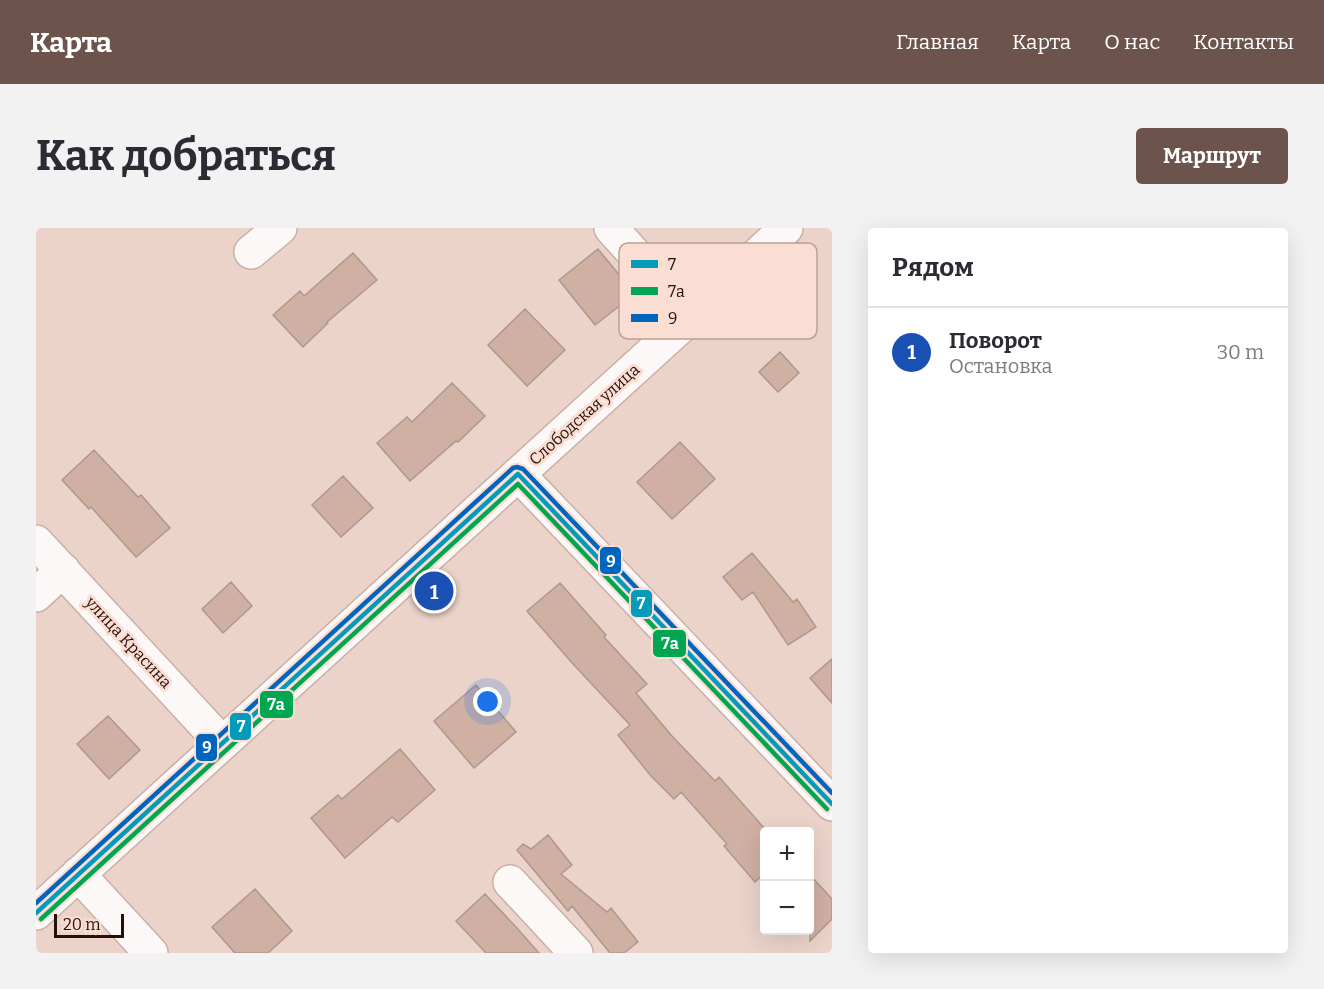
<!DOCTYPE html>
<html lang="ru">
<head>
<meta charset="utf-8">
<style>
  body { margin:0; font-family:Bitter,serif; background:#f2f2f3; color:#2b2b33 }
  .controls { position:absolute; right:18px; bottom:18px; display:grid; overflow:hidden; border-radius:6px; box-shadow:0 6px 24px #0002 }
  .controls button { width:54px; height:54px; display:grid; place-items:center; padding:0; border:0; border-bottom:2px solid #e1e1e2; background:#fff; color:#2b2b33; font:30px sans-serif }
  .scale { position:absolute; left:18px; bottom:15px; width:70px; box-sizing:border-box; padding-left:6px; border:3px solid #270e06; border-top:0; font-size:16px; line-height:21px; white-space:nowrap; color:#270e06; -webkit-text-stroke:4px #fbded3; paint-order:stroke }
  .you { position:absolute; left:452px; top:474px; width:21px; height:21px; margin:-15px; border:4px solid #fff; border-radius:50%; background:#1a73e8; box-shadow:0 0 0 9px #1a73e833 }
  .badge { display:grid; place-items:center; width:39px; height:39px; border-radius:50%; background:#6c534b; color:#fff; font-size:20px; font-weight:700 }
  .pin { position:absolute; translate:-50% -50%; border:3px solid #fff; box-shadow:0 2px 6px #0006 }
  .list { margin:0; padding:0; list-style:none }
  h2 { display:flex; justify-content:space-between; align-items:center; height:78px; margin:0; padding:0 24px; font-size:26px }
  h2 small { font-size:20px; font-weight:400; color:#7c7c81 }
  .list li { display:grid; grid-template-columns:39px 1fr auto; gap:18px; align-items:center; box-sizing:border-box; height:90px; padding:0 24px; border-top:2px solid #e1e1e2 }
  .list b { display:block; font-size:22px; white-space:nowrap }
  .list p { margin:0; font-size:20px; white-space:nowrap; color:#7c7c81 }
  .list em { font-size:20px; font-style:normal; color:#7c7c81 }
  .map { position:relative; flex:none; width:796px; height:725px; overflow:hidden; border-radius:6px }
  header { display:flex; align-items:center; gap:36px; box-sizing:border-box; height:84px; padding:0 30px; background:#6c534b; color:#fff }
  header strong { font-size:28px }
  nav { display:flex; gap:33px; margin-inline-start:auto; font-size:21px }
  .intro { display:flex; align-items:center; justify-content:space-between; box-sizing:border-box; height:144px; padding:0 36px }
  h1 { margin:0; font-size:42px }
  .button { padding:15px 27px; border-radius:6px; background:#6c534b; color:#fff; font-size:21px; font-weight:700 }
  main { display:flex; gap:36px; padding:0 36px }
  aside { flex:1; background:#fff; border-radius:6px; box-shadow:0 6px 24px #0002 }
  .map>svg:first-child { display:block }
  .building { fill:#d1b0a4; stroke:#ae978f; stroke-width:1.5 }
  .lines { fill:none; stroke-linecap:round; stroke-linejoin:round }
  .minor-casing { stroke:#c8b0a8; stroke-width:36 }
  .minor { stroke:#fcf8f7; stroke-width:33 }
  .bus-1-casing { stroke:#fbded3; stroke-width:9 }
  .bus-2-casing { stroke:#fbded3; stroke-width:9 }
  .bus-3-casing { stroke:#fbded3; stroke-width:9 }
  .bus-1 { stroke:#049aba; stroke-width:4.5 }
  .bus-2 { stroke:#00a651; stroke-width:4.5 }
  .bus-3 { stroke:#0065bd; stroke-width:4.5 }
  .labels { text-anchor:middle; stroke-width:6; stroke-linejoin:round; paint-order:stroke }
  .street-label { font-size:16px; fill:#270e06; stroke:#fbded3 }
  .key { fill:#fbded3; stroke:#bba096; stroke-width:1.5 }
  .key-label { font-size:16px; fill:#270e06 }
  .line-badge { stroke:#fbded3; stroke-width:2 }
  .badge-label { font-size:16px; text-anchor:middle; font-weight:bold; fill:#fff }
</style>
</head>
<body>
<header>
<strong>Карта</strong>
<nav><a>Главная</a><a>Карта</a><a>О нас</a><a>Контакты</a></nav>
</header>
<div class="intro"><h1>Как добраться</h1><a class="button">Маршрут</a></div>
<main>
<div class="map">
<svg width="796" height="725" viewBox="0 0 796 725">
  <rect width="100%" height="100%" fill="#ebd3ca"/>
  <!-- building -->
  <path class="building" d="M 562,21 L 599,66 L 559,97 L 523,52 Z
    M 317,25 L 341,52 L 291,94 L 292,95 L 267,119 L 237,87 L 264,63 L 268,68 Z
    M 489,81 L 529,122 L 491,158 L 452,117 Z
    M 744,124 L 763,145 L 742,164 L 723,144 Z
    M 416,155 L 449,188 L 422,214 L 420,213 L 374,253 L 341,215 L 371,189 L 376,194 Z
    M 644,214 L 679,251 L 636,291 L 601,254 Z
    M 58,222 L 102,269 L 105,267 L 134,300 L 100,329 L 55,279 L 53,281 L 26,252 Z
    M 307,248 L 337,280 L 305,309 L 276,277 Z
    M 716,325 L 757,374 L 761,371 L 780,399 L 752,417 L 717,364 L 706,372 L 687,349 Z
    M 195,354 L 216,378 L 187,405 L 166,381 Z
    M 524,355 L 570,407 L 568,409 L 611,456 L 600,465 L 635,507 L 679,553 L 683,549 L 729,601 L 729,645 L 719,654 L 688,618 L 691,616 L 645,564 L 638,571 L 615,548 L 582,507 L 594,497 L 537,436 L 491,383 Z
    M 796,431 L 796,475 L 774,450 Z
    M 440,457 L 480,504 L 438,540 L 398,493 Z
    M 72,488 L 104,522 L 73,551 L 41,516 Z
    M 364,521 L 399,562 L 362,594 L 356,589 L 309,630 L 275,590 L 302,567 L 306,571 Z
    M 512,607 L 536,637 L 525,646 L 571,684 L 575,680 L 602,714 L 588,725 L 574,725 L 536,678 L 532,683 L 481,622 L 487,616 L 495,621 Z
    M 774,647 L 796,671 L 796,691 L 774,713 Z
    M 219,661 L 256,703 L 232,725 L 199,725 L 176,699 Z
    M 449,666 L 480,699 L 503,725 L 450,725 L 420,693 Z"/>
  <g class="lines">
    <!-- minor casing -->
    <g class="minor-casing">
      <path id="minor" d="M 575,0 L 655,89
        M 215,24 L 244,0
        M 482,246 L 796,576
        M 0,314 L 186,515
        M 0,367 L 27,342
        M 42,646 L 115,725
        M 474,654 L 540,725
        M 0,685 L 655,89 L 750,0"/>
    </g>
    <!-- minor -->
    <use href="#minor" class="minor"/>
    <!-- bus-1 casing -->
    <g class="bus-1-casing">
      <path id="bus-1" d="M 0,685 L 482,246 L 796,576"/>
    </g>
    <!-- bus-2 casing -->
    <g class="bus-2-casing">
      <path id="bus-2" d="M 5,691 L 482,256 L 791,581"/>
    </g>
    <!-- bus-3 casing -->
    <g class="bus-3-casing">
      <path id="bus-3" d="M 0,675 L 477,240 L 481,239 L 487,241 L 796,565"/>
    </g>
    <!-- bus-1 -->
    <use href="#bus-1" class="bus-1"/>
    <!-- bus-2 -->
    <use href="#bus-2" class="bus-2"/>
    <!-- bus-3 -->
    <use href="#bus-3" class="bus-3"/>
  </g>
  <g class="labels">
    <!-- street labels -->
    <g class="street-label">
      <text transform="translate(548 186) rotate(-42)" y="6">Слободская улица</text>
      <text transform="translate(93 414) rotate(47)" y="6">улица Красина</text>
    </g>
  </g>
  <!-- legend -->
  <rect x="583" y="15" width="198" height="96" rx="9" class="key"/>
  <rect x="595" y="32" width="27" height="8" fill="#049aba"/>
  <rect x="595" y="59" width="27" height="8" fill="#00a651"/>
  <rect x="595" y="86" width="27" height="8" fill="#0065bd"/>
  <g class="key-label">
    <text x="632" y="42">7</text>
    <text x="632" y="69">7а</text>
    <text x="632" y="96">9</text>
  </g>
  <g class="line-badge">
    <rect x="563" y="318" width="23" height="29" rx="6" fill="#0065bd"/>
    <rect x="594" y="361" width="23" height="29" rx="6" fill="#049aba"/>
    <rect x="616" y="401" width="35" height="29" rx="6" fill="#00a651"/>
    <rect x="223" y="462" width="35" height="29" rx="6" fill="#00a651"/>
    <rect x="193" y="484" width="23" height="29" rx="6" fill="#049aba"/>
    <rect x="159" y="505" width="23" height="29" rx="6" fill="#0065bd"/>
  </g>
  <g class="badge-label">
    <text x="575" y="339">9</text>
    <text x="605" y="381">7</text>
    <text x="634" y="421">7а</text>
    <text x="240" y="482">7а</text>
    <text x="205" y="504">7</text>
    <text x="171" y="525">9</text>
  </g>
</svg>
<div class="controls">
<button>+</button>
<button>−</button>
</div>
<div class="scale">20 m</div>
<div class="you"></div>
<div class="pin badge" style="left:398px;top:363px;background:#1a4fb4">1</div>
</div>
<aside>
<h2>Рядом<small></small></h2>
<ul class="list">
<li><span class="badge" style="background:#1a4fb4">1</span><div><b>Поворот</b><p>Остановка</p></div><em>30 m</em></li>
</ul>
</aside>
</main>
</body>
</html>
